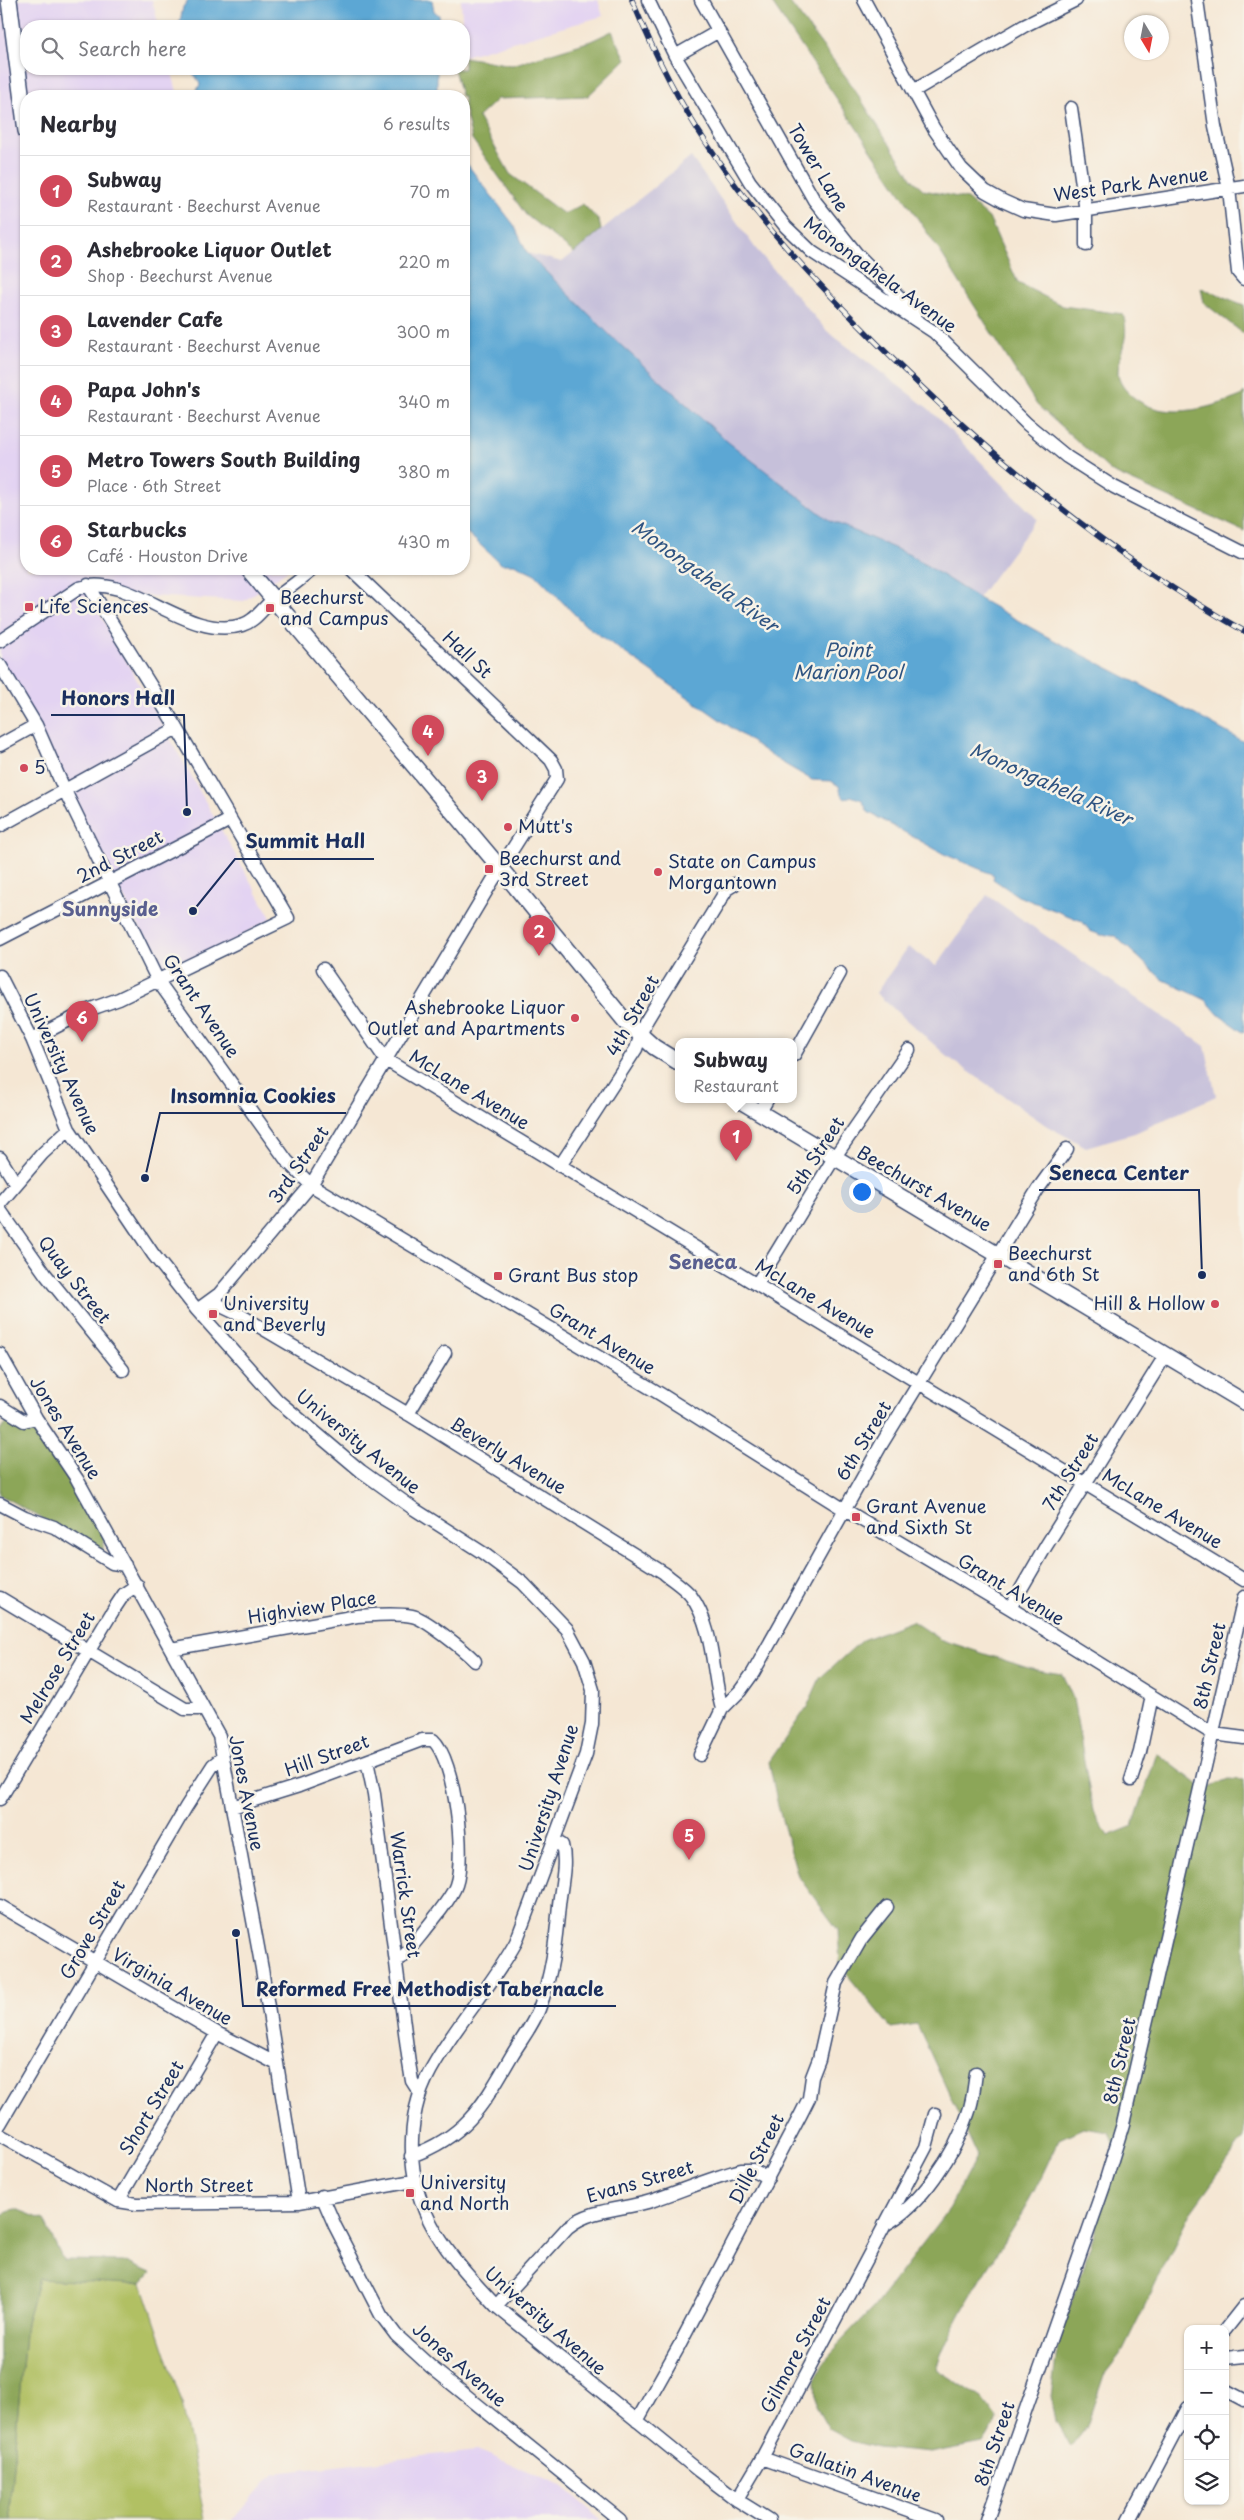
<!DOCTYPE html>
<html lang="en">
<head>
<meta charset="utf-8">
<style>
  body { margin:0; font-family:"Playpen Sans",sans-serif; background:#f7f7f7; color:#2b2b33 }
  .controls { position:absolute; right:15px; bottom:15px; display:grid; overflow:hidden; border-radius:10px; box-shadow:0 1px 4px #0004 }
  .controls button { width:45px; height:45px; display:grid; place-items:center; padding:0; border:0; border-bottom:1px solid #e1e1e2; background:#fff; color:#2b2b33; font:25px sans-serif }
  .compass { position:absolute; left:1124px; top:15px; width:45px; height:45px; border-radius:50%; background:#fff; box-shadow:0 1px 4px #0004; rotate:170deg }
  .you { position:absolute; left:861px; top:1191px; width:18px; height:18px; margin:-12px; border:4px solid #fff; border-radius:50%; background:#1a73e8; box-shadow:0 0 0 8px #1a73e833 }
  .badge { display:grid; place-items:center; width:32px; height:32px; border-radius:50%; background:#d1495b; color:#fff; font-size:16px; font-weight:700 }
  .pin { position:absolute; translate:-50% -41px; filter:drop-shadow(0 1px 2px #0008) }
  .pin::after { content:''; position:absolute; top:26px; width:18px; height:15px; background:inherit; clip-path:polygon(0 0,100% 0,50% 100%) }
  .popup { position:absolute; left:675px; top:1038px; width:122px; height:65px; box-sizing:border-box; display:grid; place-content:center; border-radius:10px; background:#fff; filter:drop-shadow(0 1px 4px #0005); font-size:16px; white-space:nowrap; color:#7c7c81 }
  .popup b { font-size:19px; color:#2b2b33 }
  .popup::after { content:''; position:absolute; left:50%; top:100%; margin-left:-10px; border:10px solid transparent; border-top-color:#fff }
  .list { margin:0; padding:0; list-style:none }
  h2 { display:flex; justify-content:space-between; align-items:center; height:65px; margin:0; padding:0 20px; font-size:21px }
  h2 small { font-size:16px; font-weight:400; color:#7c7c81 }
  .list li { display:grid; grid-template-columns:32px 1fr auto; gap:15px; align-items:center; box-sizing:border-box; height:70px; padding:0 20px; border-top:1px solid #e1e1e2 }
  .list b { display:block; font-size:19px; white-space:nowrap }
  .list p { margin:0; font-size:16px; white-space:nowrap; color:#7c7c81 }
  .list em { font-size:16px; font-style:normal; color:#7c7c81 }
  .icon { flex:none; width:28px; height:28px; fill:none; stroke:currentColor; stroke-width:2; stroke-linecap:round; stroke-linejoin:round }
  .map { position:relative; flex:none; width:1244px; height:2520px; overflow:hidden }
  .search { position:absolute; background:#fff; box-shadow:0 1px 4px #0004; left:20px; top:20px; width:450px; height:55px; display:flex; align-items:center; gap:12px; box-sizing:border-box; padding:0 18px; border-radius:20px; color:#7c7c81; font-size:19px }
  .panel { position:absolute; background:#fff; box-shadow:0 1px 4px #0004; left:20px; top:90px; width:450px; height:485px; border-radius:20px }
  .map>svg:first-child { display:block }
  .built { fill:#e3d3f2 }
  .industrial { fill:#c6c0da }
  .green { fill:#b1c063; stroke:#667860 }
  .forest { fill:#8ca659; stroke:#546a5c }
  .water { fill:#5ca7d4; stroke:#3c6b99 }
  .lines { fill:none; stroke-linecap:round; stroke-linejoin:round }
  .minor-casing { stroke:#3c4b70; stroke-width:15 }
  .major-casing { stroke:#3c4b70; stroke-width:18 }
  .minor { stroke:#fff; stroke-width:12 }
  .major { stroke:#fff; stroke-width:15 }
  .rail-casing { stroke:#1b2f5e; stroke-width:5.5 }
  .rail { stroke:#f7f3e8; stroke-width:4; stroke-dasharray:11; stroke-linecap:butt }
  .poi-dot { fill:#d1495b; stroke:#f7f3e8; stroke-width:2 }
  .labels { text-anchor:middle; stroke-width:5; stroke-linejoin:round; paint-order:stroke }
  .street-label { font-size:18px; fill:#1b2f5e; stroke:#f7f3e8 }
  .poi-label { font-size:18px; fill:#1b2f5e; stroke:#f7f3e8; text-anchor:start }
  .water-label { font-size:19px; font-style:italic; fill:#2e5381; stroke:#f7f3e8 }
  .neighbourhood-label { font-size:19px; font-weight:bold; fill:#595f8f; stroke:#f7f3e8 }
  .leader { fill:none; stroke:#1b2f5e; stroke-width:2 }
  .callout-dot { fill:#1b2f5e; stroke:#f7f3e8; stroke-width:2 }
  .callout-label { font-size:19px; text-anchor:middle; font-weight:bold; fill:#1b2f5e; stroke:#f7f3e8; stroke-width:5; stroke-linejoin:round; paint-order:stroke }
</style>
</head>
<body>
<div class="map">
<svg width="1244" height="2520" viewBox="0 0 1244 2520">
  <rect width="100%" height="100%" fill="#f7f3e8"/>
  <filter id="ink" filterUnits="userSpaceOnUse"><feTurbulence type="fractalNoise" baseFrequency=".02" numOctaves="2"/><feDisplacementMap in="SourceGraphic" scale="10" xChannelSelector="R" yChannelSelector="G"/><feConvolveMatrix kernelMatrix="1 2 1 2 8 2 1 2 1" color-interpolation-filters="sRGB"/></filter>
  <filter id="wash" filterUnits="userSpaceOnUse"><feTurbulence type="fractalNoise" baseFrequency=".0096" numOctaves="4" result="noise"/><feDisplacementMap in="SourceGraphic" scale="20" xChannelSelector="R" yChannelSelector="G"/><feGaussianBlur stdDeviation="1.12" result="paint"/><feColorMatrix in="noise" values="0 0 0 0 0 0 0 0 0 0 0 0 0 0 0 0 0 1.4 0 .05"/><feComposite in="paint" operator="in"/></filter>
  <g filter="url(#wash)">
    <rect width="100%" height="100%" fill="#f5e7d4"/>
    <!-- built -->
    <path class="built" d="M 0,0 L 152,0 L 159,26 L 26,26 L 26,69 L 171,69 L 178,96 L 26,96 L 26,569 L 289,569 L 244,601 L 110,594 L 89,595 L 271,918 L 234,940 L 164,972 L 0,668 Z
      M 461,0 L 598,0 L 603,16 L 464,56 Z
      M 477,2450 L 561,2485 L 603,2520 L 232,2520 L 274,2473 Z"/>
    <!-- industrial -->
    <path class="industrial" d="M 691,157 L 756,249 L 827,331 L 929,409 L 1037,519 L 978,598 L 910,555 L 829,520 L 728,442 L 613,338 L 527,253 L 562,262 Z
      M 987,895 L 1205,1046 L 1216,1096 L 1135,1133 L 1086,1147 L 1047,1126 L 948,1057 L 876,993 L 908,947 L 936,966 Z"/>
    <!-- green -->
    <path class="green" d="M 39,2279 L 142,2283 L 182,2403 L 205,2520 L 11,2520 L 10,2499 L 26,2322 Z"/>
    <!-- forest -->
    <path class="forest" d="M 770,0 L 788,0 L 849,81 L 912,179 L 924,190 L 967,199 L 989,218 L 1018,283 L 1063,306 L 1123,314 C 1131,341 1118,350 1118,374 C 1119,383 1125,390 1132,396 C 1162,422 1208,409 1241,396 L 1244,392 L 1244,531 L 1112,472 L 1037,405 L 943,256 Z
      M 612,31 L 626,59 L 588,96 L 497,99 L 478,117 L 510,174 L 564,214 L 583,204 L 599,221 L 601,230 L 574,253 L 526,215 L 472,139 L 464,107 L 464,96 L 461,96 L 454,69 L 464,69 L 464,57 L 512,65 L 591,41 Z
      M 1201,288 L 1244,305 L 1244,334 L 1204,303 Z
      M 10,1418 L 34,1423 L 66,1470 L 105,1539 L 102,1552 L 0,1495 L 0,1430 Z
      M 912,1621 L 939,1639 L 1031,1669 L 1062,1674 L 1073,1698 L 1093,1811 L 1108,1836 L 1133,1826 L 1157,1753 L 1204,1789 L 1228,1779 L 1244,1780 L 1244,2138 L 1191,2211 L 1122,2352 L 1104,2375 L 1087,2426 L 1070,2447 L 1056,2421 L 1051,2395 L 1058,2343 L 1119,2158 L 1110,2132 L 1083,2128 L 1059,2139 C 1051,2156 1043,2174 1034,2191 C 1001,2252 959,2303 936,2369 L 982,2399 L 998,2420 L 983,2443 L 930,2453 L 878,2448 L 851,2441 L 829,2429 L 816,2406 L 815,2380 L 830,2353 L 874,2307 L 946,2213 L 977,2155 L 917,2024 L 891,2028 L 840,1966 L 838,1930 L 798,1876 L 778,1806 L 769,1762 L 807,1707 L 820,1678 L 862,1640 Z
      M 16,2209 L 44,2220 L 63,2260 L 124,2261 L 151,2273 L 142,2283 L 128,2284 L 39,2279 L 26,2322 L 10,2499 L 11,2520 L 0,2520 L 0,2215 Z"/>
    <!-- water -->
    <path class="water" d="M 188,0 L 432,0 L 434,11 L 439,15 L 440,26 L 179,26 L 183,7 Z
      M 174,69 L 437,69 L 437,96 L 193,96 L 200,85 C 196,72 188,70 176,71 Z
      M 464,160 L 514,225 L 527,253 L 613,338 L 728,442 L 829,520 L 910,555 L 978,598 L 1044,635 L 1145,687 L 1244,742 L 1244,1033 L 1219,1015 L 1206,1000 L 1162,979 L 1115,936 L 1101,935 L 1090,931 L 1082,921 L 1018,896 L 993,879 L 994,875 L 944,854 L 868,812 L 862,800 L 851,796 L 845,799 L 841,794 L 839,786 L 831,781 L 812,780 L 776,759 L 585,625 L 535,574 L 514,564 L 501,564 L 464,530 Z"/>
  </g>
  <g filter="url(#ink)">
    <g class="lines">
      <!-- minor casing -->
      <g class="minor-casing">
        <path id="minor" d="M 648,0 L 675,56 L 750,182 L 786,227 L 812,252 L 934,332 L 1027,424 L 1067,457 L 1114,487 L 1244,553
          M 701,0 L 814,200 L 856,253 L 915,313
          M 864,0 L 934,129 L 961,168 L 985,191 L 1003,201 L 1023,210 L 1056,215 L 1244,186
          M 1197,0 L 1215,126 L 1229,189 L 1238,272 L 1244,279
          M 675,56 L 719,31
          M 915,90 L 1024,26 L 1076,0
          M 1071,108 L 1086,212 L 1086,245
          M 0,641 L 79,588 C 130,571 187,642 242,625 C 256,621 263,607 274,599 C 288,589 300,580 313,569
          M 0,665 L 36,725 L 65,791 L 158,981 L 287,1161 L 311,1185 L 662,1395 L 845,1510 L 1010,1608 L 1213,1734 L 1244,1738
          M 0,745 L 36,725
          M 0,826 L 177,728
          M 0,939 L 230,820
          M 323,969 L 386,1060 L 1244,1580
          M 0,976 L 32,1039 L 69,1129 L 153,1254 L 197,1310 L 277,1400 L 361,1471 L 414,1509 L 483,1553 L 523,1583 L 567,1629 L 584,1661 L 593,1690 L 592,1724 L 586,1754 L 516,1942 C 493,1984 460,2020 436,2061 C 420,2087 413,2110 412,2140 C 409,2212 449,2256 496,2306 L 699,2471 L 737,2500 L 769,2520
          M 32,1039 L 91,1009 L 119,999 L 288,918 L 177,728 L 88,585
          M 794,1055 L 840,973
          M 760,1112 L 767,1100
          M 0,1158 L 16,1184
          M 560,1166 L 636,1049 L 645,1023 L 727,889 L 735,884
          M 0,1203 L 42,1154 L 69,1129
          M 0,1210 L 46,1275 L 123,1370
          M 757,1284 L 834,1158 L 909,1050
          M 199,1309 L 219,1305 L 240,1315 L 408,1414 L 664,1573 C 672,1580 684,1587 691,1596 C 714,1627 712,1673 722,1709
          M 197,1310 L 219,1294 L 311,1185 L 493,880 L 557,779 L 556,769 L 551,760 L 351,569
          M 0,1354 L 36,1418 L 77,1479 L 219,1736 L 262,1969 L 299,2202
          M 0,1406 L 24,1421 L 36,1418
          M 408,1414 L 445,1353
          M 0,1504 L 25,1517 L 54,1527 L 112,1563 L 125,1565
          M 0,1598 L 185,1709 L 204,1709
          M 1010,1608 L 1046,1546 L 1165,1356
          M 171,1649 L 357,1616 C 375,1615 394,1613 412,1616 C 425,1618 465,1651 475,1661
          M 700,1755 L 722,1709 L 740,1691 L 753,1673 L 881,1445 L 1038,1189 L 1067,1149
          M 367,1761 L 374,1794 L 409,2063 L 412,2081 L 419,2092
          M 1131,1780 L 1140,1752 L 1152,1696
          M 0,1799 L 114,1609 L 124,1594 L 137,1585
          M 232,1807 L 299,1786 L 422,1740 L 433,1740 C 455,1760 466,1856 456,1885 C 451,1901 416,1940 404,1956 L 396,1960
          M 0,1906 L 217,2033 L 277,2064
          M 0,2124 L 186,1807 L 213,1765 L 223,1757
          M 0,2135 L 118,2201 L 137,2204 L 299,2202 L 413,2181
          M 411,2156 C 468,2136 484,2103 512,2055 C 521,2040 533,2025 539,2009 C 552,1976 556,1939 559,1905 C 561,1886 567,1863 562,1845 L 555,1841
          M 322,2196 L 335,2226 L 381,2315 L 396,2335 L 431,2367 L 620,2520
          M 118,2201 L 217,2033
          M 884,2225 C 920,2207 956,2152 968,2114 C 973,2101 974,2087 976,2073
          M 496,2306 L 568,2227 C 592,2208 622,2210 651,2201 C 681,2191 710,2178 741,2170 L 753,2170 L 768,2178
          M 1225,2330 L 1244,2306
          M 1225,2358 L 1244,2356
          M 1225,2390 L 1244,2400
          M 637,2421 L 678,2348 L 801,2114 L 809,2098 L 812,2077 L 819,2059 L 836,1983 L 862,1938 L 887,1907
          M 762,2458 L 936,2520
          M 737,2500 L 762,2458 L 926,2147 L 935,2114
          M 987,2520 L 1104,2186 L 1123,2124 L 1244,1597
          M 1129,2520 L 1188,2408"/>
      </g>
      <!-- major casing -->
      <g class="major-casing">
        <path id="major" d="M 9,0 L 26,131
          M 248,569 L 501,869 L 625,1021 L 654,1047 L 678,1062
          M 739,1100 L 1244,1402"/>
      </g>
      <!-- minor -->
      <use href="#minor" class="minor"/>
      <!-- major -->
      <use href="#major" class="major"/>
      <!-- rail casing -->
      <g class="rail-casing">
        <path id="rail" d="M 632,0 C 653,51 678,101 709,147 C 751,212 805,270 859,325 C 974,443 1100,550 1244,631"/>
      </g>
      <!-- rail -->
      <use href="#rail" class="rail"/>
    </g>
  </g>
  <!-- markers -->
  <g class="poi-dot">
    <rect x="24" y="602" width="10" height="10" rx="2.5"/>
    <rect x="265" y="603" width="10" height="10" rx="2.5"/>
    <circle cx="24" cy="768" r="5"/>
    <circle cx="508" cy="827" r="5"/>
    <rect x="484" y="864" width="10" height="10" rx="2.5"/>
    <circle cx="658" cy="872" r="5"/>
    <circle cx="575" cy="1018" r="5"/>
    <rect x="993" y="1259" width="10" height="10" rx="2.5"/>
    <rect x="493" y="1271" width="10" height="10" rx="2.5"/>
    <circle cx="1215" cy="1304" r="5"/>
    <rect x="208" y="1309" width="10" height="10" rx="2.5"/>
    <rect x="851" y="1512" width="10" height="10" rx="2.5"/>
    <rect x="405" y="2188" width="10" height="10" rx="2.5"/>
  </g>
  <g class="labels">
    <!-- street labels -->
    <g class="street-label">
      <text transform="translate(818 168) rotate(59)" y="6">Tower Lane</text>
      <text transform="translate(1131 185) rotate(-8)" y="6">West Park Avenue</text>
      <text transform="translate(880 275) rotate(36)" y="6">Monongahela Avenue</text>
      <text transform="translate(467 655) rotate(43)" y="6">Hall St</text>
      <text transform="translate(120 857) rotate(-27)" y="6">2nd Street</text>
      <text transform="translate(201 1006) rotate(56)" y="6">Grant Avenue</text>
      <text transform="translate(633 1016) rotate(-61)" y="6">4th Street</text>
      <text transform="translate(61 1064) rotate(65)" y="6">University Avenue</text>
      <text transform="translate(469 1090) rotate(31)" y="6">McLane Avenue</text>
      <text transform="translate(816 1156) rotate(-57)" y="6">5th Street</text>
      <text transform="translate(299 1165) rotate(-55)" y="6">3rd Street</text>
      <text transform="translate(924 1189) rotate(30)" y="6">Beechurst Avenue</text>
      <text transform="translate(74 1280) rotate(52)" y="6">Quay Street</text>
      <text transform="translate(815 1299) rotate(31)" y="6">McLane Avenue</text>
      <text transform="translate(602 1339) rotate(31)" y="6">Grant Avenue</text>
      <text transform="translate(65 1428) rotate(58)" y="6">Jones Avenue</text>
      <text transform="translate(864 1441) rotate(-59)" y="6">6th Street</text>
      <text transform="translate(358 1442) rotate(39)" y="6">University Avenue</text>
      <text transform="translate(508 1456) rotate(31)" y="6">Beverly Avenue</text>
      <text transform="translate(1071 1472) rotate(-58)" y="6">7th Street</text>
      <text transform="translate(1162 1509) rotate(31)" y="6">McLane Avenue</text>
      <text transform="translate(1011 1590) rotate(31)" y="6">Grant Avenue</text>
      <text transform="translate(312 1608) rotate(-9)" y="6">Highview Place</text>
      <text transform="translate(1210 1666) rotate(-77)" y="6">8th Street</text>
      <text transform="translate(58 1668) rotate(-59)" y="6">Melrose Street</text>
      <text transform="translate(327 1756) rotate(-20)" y="6">Hill Street</text>
      <text transform="translate(246 1793) rotate(79)" y="6">Jones Avenue</text>
      <text transform="translate(549 1798) rotate(-72)" y="6">University Avenue</text>
      <text transform="translate(405 1895) rotate(82)" y="6">Warrick Street</text>
      <text transform="translate(93 1930) rotate(-60)" y="6">Grove Street</text>
      <text transform="translate(172 1987) rotate(30)" y="6">Virginia Avenue</text>
      <text transform="translate(1120 2061) rotate(-77)" y="6">8th Street</text>
      <text transform="translate(152 2108) rotate(-59)" y="6">Short Street</text>
      <text transform="translate(757 2159) rotate(-63)" y="6">Dille Street</text>
      <text transform="translate(640 2182) rotate(-16)" y="6">Evans Street</text>
      <text x="199" y="2192">North Street</text>
      <text transform="translate(545 2321) rotate(41)" y="6">University Avenue</text>
      <text transform="translate(796 2355) rotate(-62)" y="6">Gilmore Street</text>
      <text transform="translate(459 2365) rotate(41)" y="6">Jones Avenue</text>
      <text transform="translate(995 2444) rotate(-71)" y="6">8th Street</text>
      <text transform="translate(855 2473) rotate(20)" y="6">Gallatin Avenue</text>
    </g>
    <!-- poi labels -->
    <g class="poi-label">
      <text x="280" y="604">Beechurst<tspan x="280" dy="21">and Campus</tspan></text>
      <text x="39" y="613">Life Sciences</text>
      <text x="34" y="774">5</text>
      <text x="518" y="833">Mutt's</text>
      <text x="499" y="865">Beechurst and<tspan x="499" dy="21">3rd Street</tspan></text>
      <text x="668" y="868">State on Campus<tspan x="668" dy="21">Morgantown</tspan></text>
      <text x="565" y="1014" text-anchor="end">Ashebrooke Liquor<tspan x="565" dy="21">Outlet and Apartments</tspan></text>
      <text x="1008" y="1260">Beechurst<tspan x="1008" dy="21">and 6th St</tspan></text>
      <text x="508" y="1282">Grant Bus stop</text>
      <text x="223" y="1310">University<tspan x="223" dy="21">and Beverly</tspan></text>
      <text x="1205" y="1310" text-anchor="end">Hill &amp; Hollow</text>
      <text x="866" y="1513">Grant Avenue<tspan x="866" dy="21">and Sixth St</tspan></text>
      <text x="420" y="2189">University<tspan x="420" dy="21">and North</tspan></text>
    </g>
    <!-- water labels -->
    <g class="water-label">
      <text transform="translate(705 576) rotate(36)" y="7">Monongahela River</text>
      <text x="848" y="657">Point<tspan x="848" dy="22">Marion Pool</tspan></text>
      <text transform="translate(1051 784) rotate(24)" y="7">Monongahela River</text>
    </g>
    <!-- neighbourhood labels -->
    <g class="neighbourhood-label">
      <text x="110" y="916">Sunnyside</text>
      <text x="703" y="1269">Seneca</text>
    </g>
  </g>
  <!-- callouts -->
  <path class="leader" d="M187 812L184 715H51M193 911L235 859H374M145 1178L160 1113H346M1202 1275L1199 1190H1039M236 1933L243 2006H616"/>
  <g class="callout-dot">
    <circle cx="187" cy="812" r="5"/>
    <circle cx="193" cy="911" r="5"/>
    <circle cx="145" cy="1178" r="5"/>
    <circle cx="1202" cy="1275" r="5"/>
    <circle cx="236" cy="1933" r="5"/>
  </g>
  <g class="callout-label">
    <text x="118" y="705">Honors Hall</text>
    <text x="305" y="848">Summit Hall</text>
    <text x="253" y="1103">Insomnia Cookies</text>
    <text x="1119" y="1180">Seneca Center</text>
    <text x="430" y="1996">Reformed Free Methodist Tabernacle</text>
  </g>
</svg>
<div class="controls">
<button>+</button>
<button>−</button>
<button><svg class="icon" aria-label="locate" viewBox="0 0 24 24"><circle cx="12" cy="12" r="6"/><path d="M12 2v4M12 18v4M2 12h4M18 12h4"/></svg></button>
<button><svg class="icon" aria-label="layers" viewBox="0 0 24 24"><path d="M12 4l9 5-9 5-9-5zM3 14l9 5 9-5"/></svg></button>
</div>
<svg class="compass" viewBox="-18 -18 36 36"><path d="M0-13l5 13h-10z" fill="#e53935"/><path d="M0 13l5-13h-10z" fill="#7c7c81"/></svg>
<div class="you"></div>
<div class="pin badge" style="left:736px;top:1161px">1</div>
<div class="popup"><b>Subway</b>Restaurant</div>
<div class="pin badge" style="left:539px;top:956px">2</div>
<div class="pin badge" style="left:482px;top:801px">3</div>
<div class="pin badge" style="left:428px;top:756px">4</div>
<div class="pin badge" style="left:689px;top:1860px">5</div>
<div class="pin badge" style="left:82px;top:1042px">6</div>
<div class="search"><svg class="icon" aria-label="search" viewBox="0 0 24 24"><circle cx="10" cy="10" r="6"/><path d="M15 15l6 6"/></svg>Search here</div>
<section class="panel">
<h2>Nearby<small>6 results</small></h2>
<ul class="list">
<li><span class="badge">1</span><div><b>Subway</b><p>Restaurant · Beechurst Avenue</p></div><em>70 m</em></li>
<li><span class="badge">2</span><div><b>Ashebrooke Liquor Outlet</b><p>Shop · Beechurst Avenue</p></div><em>220 m</em></li>
<li><span class="badge">3</span><div><b>Lavender Cafe</b><p>Restaurant · Beechurst Avenue</p></div><em>300 m</em></li>
<li><span class="badge">4</span><div><b>Papa John's</b><p>Restaurant · Beechurst Avenue</p></div><em>340 m</em></li>
<li><span class="badge">5</span><div><b>Metro Towers South Building</b><p>Place · 6th Street</p></div><em>380 m</em></li>
<li><span class="badge">6</span><div><b>Starbucks</b><p>Café · Houston Drive</p></div><em>430 m</em></li>
</ul>
</section>
</div>
</body>
</html>
